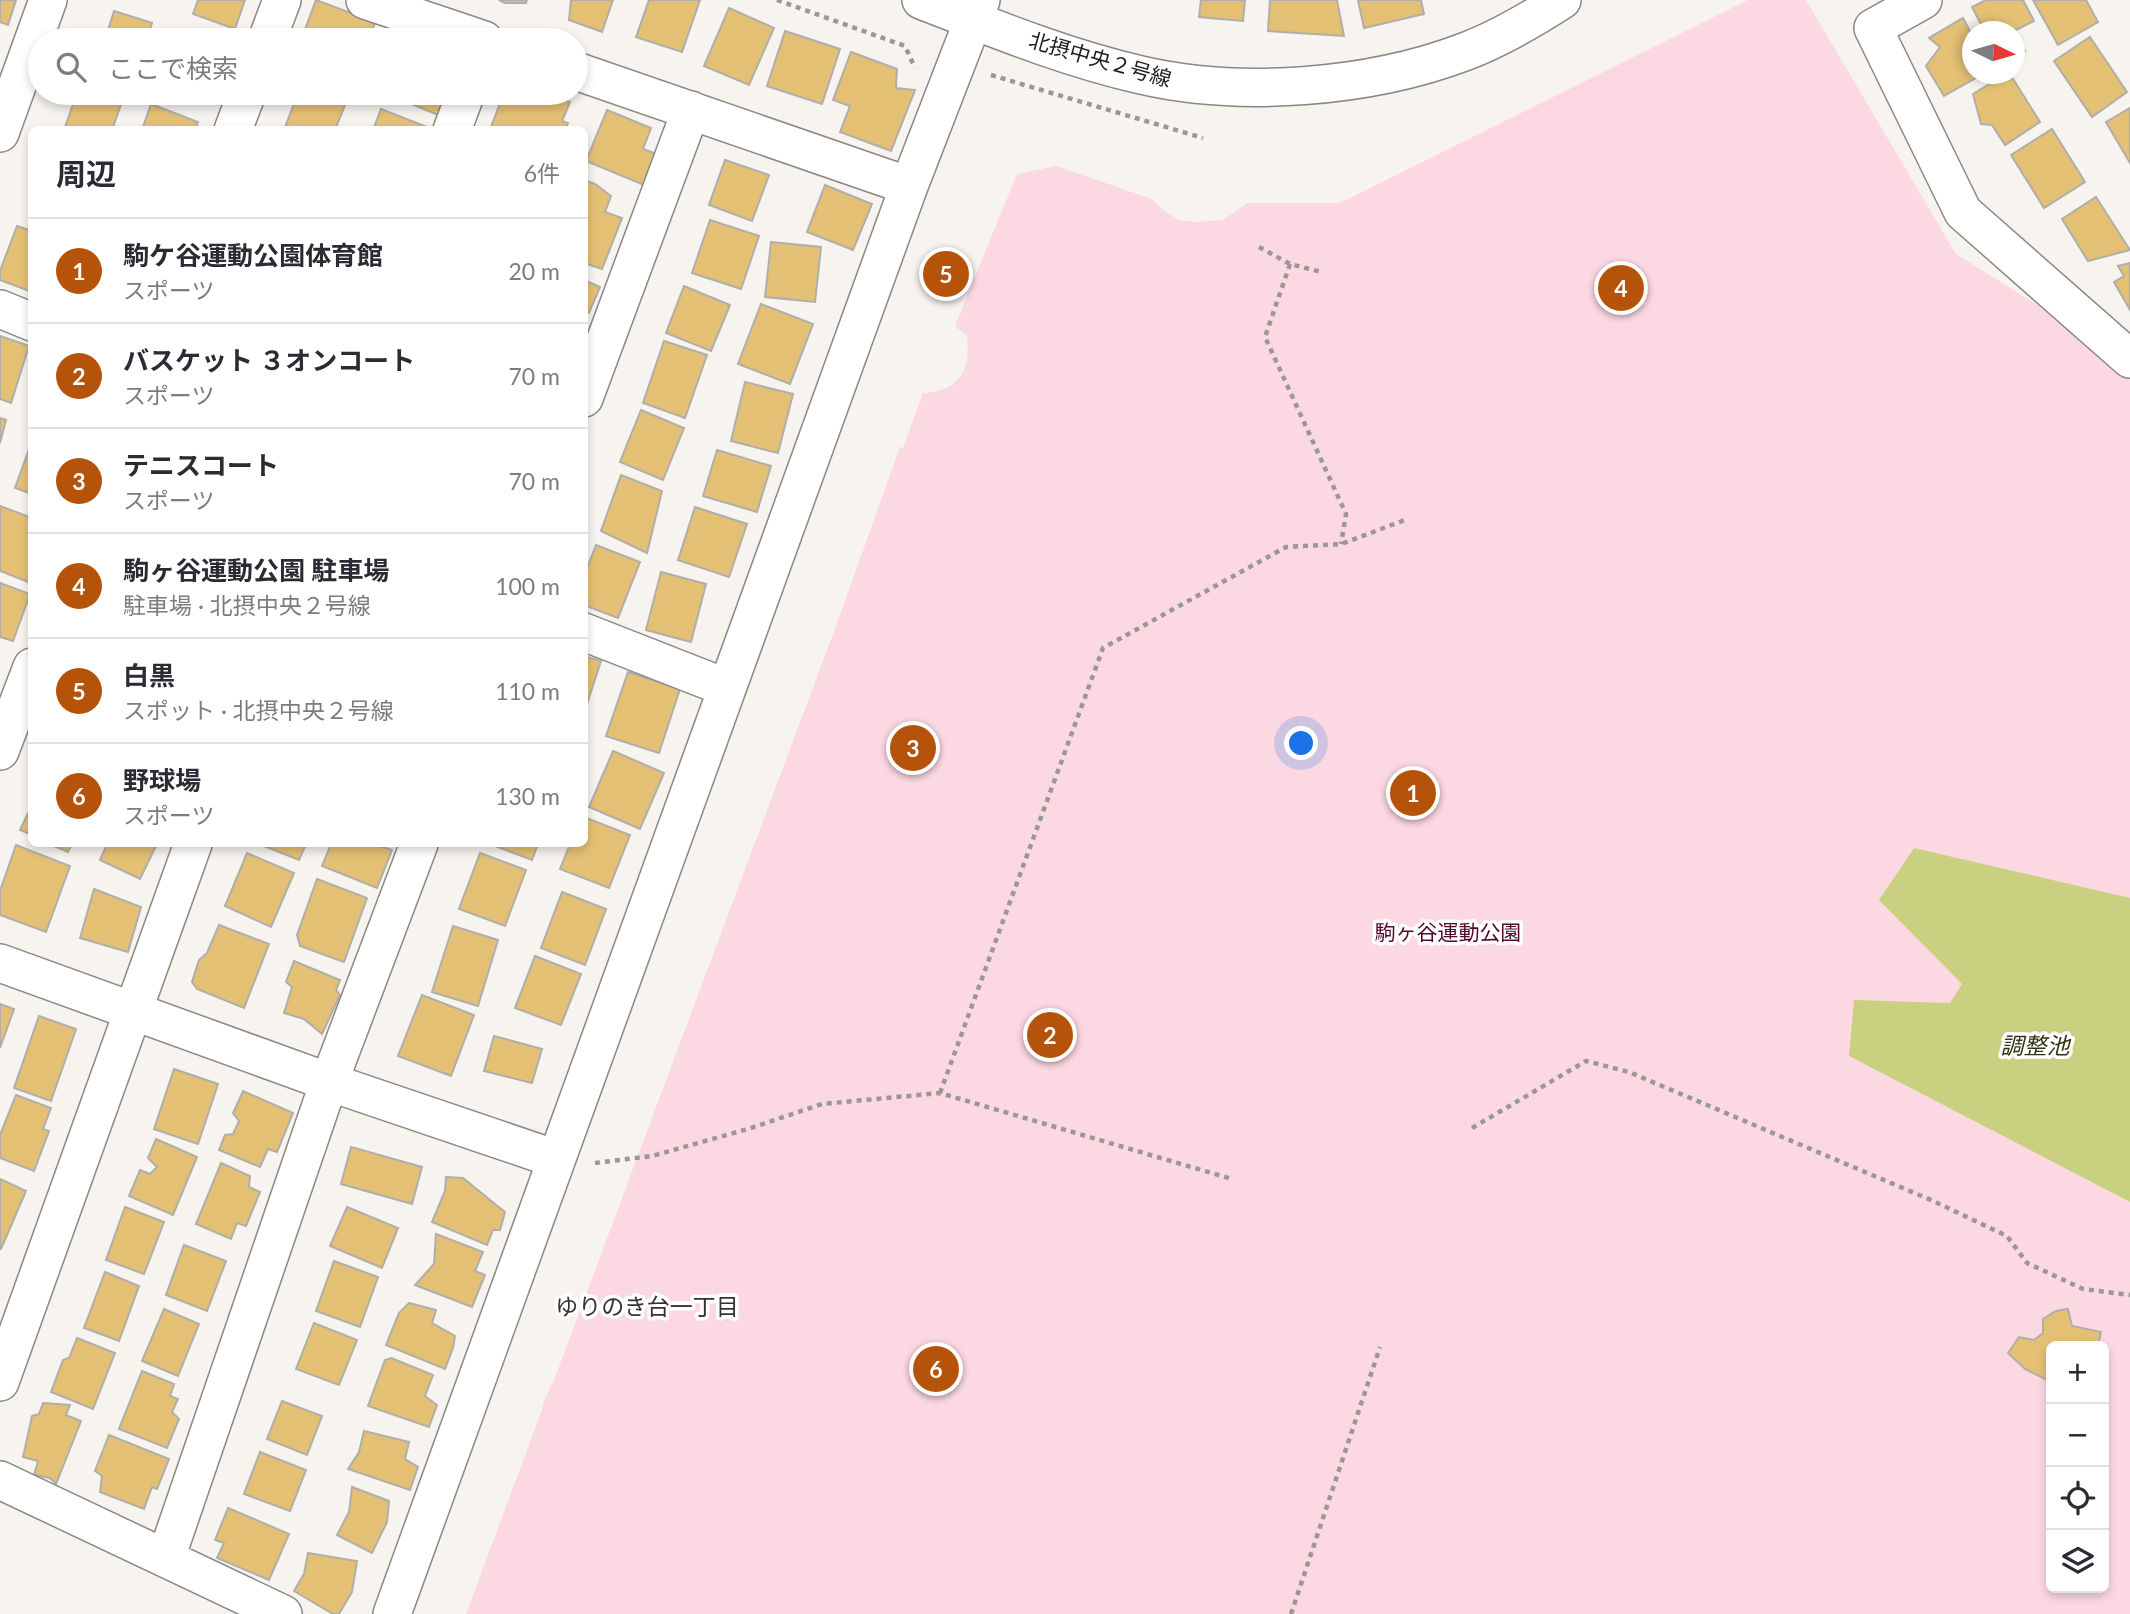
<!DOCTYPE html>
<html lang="ja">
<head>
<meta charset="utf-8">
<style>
  body { margin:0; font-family:Lato,"Noto Sans JP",sans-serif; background:#f2f2f3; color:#2b2b33 }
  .controls { position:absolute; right:21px; bottom:21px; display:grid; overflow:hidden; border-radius:10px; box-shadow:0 4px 10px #0003 }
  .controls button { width:63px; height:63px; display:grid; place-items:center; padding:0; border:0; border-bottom:2px solid #e1e1e2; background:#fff; color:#2b2b33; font:35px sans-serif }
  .compass { position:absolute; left:1962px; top:21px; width:63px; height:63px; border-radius:50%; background:#fff; box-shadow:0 4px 10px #0003; rotate:95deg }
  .you { position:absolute; left:1302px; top:744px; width:24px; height:24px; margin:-18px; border:5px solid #fff; border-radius:50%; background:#1a73e8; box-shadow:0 0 0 10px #1a73e833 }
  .badge { display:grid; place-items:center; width:46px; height:46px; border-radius:50%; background:#b45309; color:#fff; font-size:23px; font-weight:700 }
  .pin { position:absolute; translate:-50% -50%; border:4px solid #fff; box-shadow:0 2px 7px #0006 }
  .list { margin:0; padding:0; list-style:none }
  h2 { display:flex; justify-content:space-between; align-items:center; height:91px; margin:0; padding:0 28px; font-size:30px }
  h2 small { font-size:23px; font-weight:400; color:#7c7c81 }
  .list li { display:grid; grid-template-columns:46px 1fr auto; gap:21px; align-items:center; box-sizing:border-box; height:105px; padding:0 28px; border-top:2px solid #e1e1e2 }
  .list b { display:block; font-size:26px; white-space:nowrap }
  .list p { margin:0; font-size:23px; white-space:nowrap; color:#7c7c81 }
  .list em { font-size:23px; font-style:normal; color:#7c7c81 }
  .icon { flex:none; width:38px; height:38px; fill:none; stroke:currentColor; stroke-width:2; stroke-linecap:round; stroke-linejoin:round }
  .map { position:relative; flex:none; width:2130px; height:1614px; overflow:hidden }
  .search { position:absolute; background:#fff; box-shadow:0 4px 10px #0003; left:28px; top:28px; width:560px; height:77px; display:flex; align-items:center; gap:18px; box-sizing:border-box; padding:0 24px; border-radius:38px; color:#7c7c81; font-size:26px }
  .panel { position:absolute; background:#fff; box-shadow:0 4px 10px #0003; left:28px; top:126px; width:560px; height:721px; border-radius:10px }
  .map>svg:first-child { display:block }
  .green { fill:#fcd9e2; fill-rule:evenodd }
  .water { fill:#c9d181 }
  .building { fill:#e4c074; stroke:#b0aeaa; stroke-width:2 }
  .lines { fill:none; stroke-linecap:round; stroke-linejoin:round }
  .minor-casing { stroke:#8b8784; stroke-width:40 }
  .path { stroke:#9a9795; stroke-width:4.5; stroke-dasharray:5 5; stroke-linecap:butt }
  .minor { stroke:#fff; stroke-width:37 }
  .labels { text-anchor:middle; stroke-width:7; stroke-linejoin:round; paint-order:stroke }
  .street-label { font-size:21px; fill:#1f1d1c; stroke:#fff }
  .park-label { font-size:21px; fill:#530a2a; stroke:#fff }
  .water-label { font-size:23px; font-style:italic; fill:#323512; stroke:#fff }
  .neighbourhood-label { font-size:23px; fill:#363230; stroke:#fff }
</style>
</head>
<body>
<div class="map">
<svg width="2130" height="1614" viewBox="0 0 2130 1614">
  <rect width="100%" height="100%" fill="#f7f3ef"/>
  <!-- green -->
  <path class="green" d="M 1748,0 L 1806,0 L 1956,254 L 2130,363 L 2130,1614 L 466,1614 L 542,1410 L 544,1401 L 554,1380 L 836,626 L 900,447 L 903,448 L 923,393 C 959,392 971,370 967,336 L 955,326 L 1017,174 L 1056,166 L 1152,199 L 1166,212 L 1179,220 L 1197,222 L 1223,220 L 1247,203 L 1340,203 ZM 2051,1346 L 2104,1346 L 2104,1588 L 2051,1588 Z"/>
  <!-- water -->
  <path class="water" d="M 1914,848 L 2130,898 L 2130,1202 L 1849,1056 L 1854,1000 L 1950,1003 L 1962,984 L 1879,900 Z"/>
  <!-- building -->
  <path class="building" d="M 0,0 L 16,0 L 8,25 L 0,22 Z
    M 198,0 L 245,0 L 235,29 L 193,14 Z
    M 316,0 L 375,22 L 369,40 L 301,40 Z
    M 499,0 L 527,0 L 526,3 L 505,3 Z
    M 571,0 L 613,0 L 602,32 L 569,20 Z
    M 649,0 L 700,0 L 682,52 L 636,37 Z
    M 1201,0 L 1245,0 L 1243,21 L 1199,17 Z
    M 1270,0 L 1337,0 L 1344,36 L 1268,31 Z
    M 1358,0 L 1421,0 L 1424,14 L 1364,28 Z
    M 1986,0 L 2023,0 L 2034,21 L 2014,31 L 2025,51 L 2014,57 L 2014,32 L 1985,32 L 1972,7 Z
    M 2033,0 L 2086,0 L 2098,22 L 2058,45 Z
    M 729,8 L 774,28 L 749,85 L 704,66 Z
    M 114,11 L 152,23 L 147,40 L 105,40 Z
    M 1963,18 L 1972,35 L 1972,74 L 1983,74 L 1944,96 L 1926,66 L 1940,47 L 1929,38 Z
    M 785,31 L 840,49 L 822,104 L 767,86 Z
    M 183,34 L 198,40 L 180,40 Z
    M 2090,37 L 2127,92 L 2092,117 L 2054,61 Z
    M 851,52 L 897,69 L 896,88 L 915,90 L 891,151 L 840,132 L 850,106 L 833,100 Z
    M 2006,74 L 2010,74 L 2040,122 L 2005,145 L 1992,125 L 1981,124 L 1973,94 Z
    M 77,93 L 115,93 L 124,96 L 112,130 L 64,130 Z
    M 179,93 L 211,93 L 208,103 Z
    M 298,93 L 315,93 L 345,105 L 335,130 L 284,130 Z
    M 385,93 L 447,93 L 438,115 Z
    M 509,93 L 547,93 L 570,102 L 562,121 L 568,123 L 565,130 L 498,130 L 491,127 L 501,101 L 505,103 Z
    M 151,104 L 198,122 L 195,130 L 142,130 Z
    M 2130,108 L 2130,163 L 2106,122 Z
    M 381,109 L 432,129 L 432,130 L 373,130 Z
    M 607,110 L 651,128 L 643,149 L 657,154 L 644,185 L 586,161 Z
    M 2052,129 L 2085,182 L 2044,208 L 2011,155 Z
    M 725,160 L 769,175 L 752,221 L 709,205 Z
    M 584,180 L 595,184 L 611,196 L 605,212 L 622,218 L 602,269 L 584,263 Z
    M 825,185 L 872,204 L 853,250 L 807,232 Z
    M 2096,197 L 2130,250 L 2088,261 L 2062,219 Z
    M 710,220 L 759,236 L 741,289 L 692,273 Z
    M 17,226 L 32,231 L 32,292 L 0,280 L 0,271 Z
    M 771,242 L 821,247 L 815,302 L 765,297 Z
    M 2130,263 L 2130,310 L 2114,282 L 2124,276 L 2118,266 Z
    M 584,280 L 600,287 L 589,313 L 584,311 Z
    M 684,286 L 730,305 L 711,351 L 666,333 Z
    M 761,304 L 813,324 L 790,384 L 738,364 Z
    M 0,336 L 29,346 L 11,403 L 0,399 Z
    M 664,341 L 707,355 L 685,418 L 643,403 Z
    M 745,382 L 793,394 L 778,453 L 731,441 Z
    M 641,410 L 684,428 L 663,480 L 620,462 Z
    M 0,418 L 6,420 L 0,443 Z
    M 32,441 L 32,494 L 15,488 Z
    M 717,450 L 771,466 L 757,512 L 703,496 Z
    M 621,475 L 662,491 L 647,553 L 601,531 Z
    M 0,506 L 32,518 L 31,583 L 0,571 Z
    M 695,507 L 747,524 L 729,577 L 678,560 Z
    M 596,545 L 640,562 L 618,618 L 584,605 L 584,576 Z
    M 661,572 L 706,584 L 691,642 L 646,630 Z
    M 0,583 L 30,594 L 13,641 L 0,637 Z
    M 584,656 L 601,661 L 586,707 L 584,707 Z
    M 628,672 L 680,689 L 659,753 L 606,736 Z
    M 613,751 L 664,773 L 640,829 L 589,807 Z
    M 32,805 L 32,835 L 20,830 Z
    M 584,817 L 630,835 L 609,888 L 560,869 L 570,844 L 584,844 Z
    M 49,844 L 72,844 L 68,852 Z
    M 107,844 L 157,844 L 140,879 L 100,860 Z
    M 259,844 L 306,844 L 299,860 Z
    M 331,844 L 381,844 L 380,846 L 392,850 L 377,888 L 322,866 Z
    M 490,844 L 538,844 L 532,860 Z
    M 16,845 L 70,866 L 46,932 L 0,915 L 0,891 Z
    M 247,853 L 294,873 L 271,927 L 225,906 Z
    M 480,853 L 526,870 L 505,926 L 459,909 Z
    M 317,879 L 367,898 L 344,962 L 300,946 L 297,935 Z
    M 94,889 L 141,907 L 128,952 L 80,938 Z
    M 562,892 L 606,909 L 585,965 L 541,948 Z
    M 219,925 L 269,944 L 244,1008 L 197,989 L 192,982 L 199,960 L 207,953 Z
    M 453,926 L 498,940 L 478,1006 L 432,992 Z
    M 535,956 L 581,974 L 561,1025 L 515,1008 Z
    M 294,961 L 340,980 L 336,990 L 340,995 L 322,1034 L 304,1019 L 284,1013 L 292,987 L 286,982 Z
    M 422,995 L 474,1015 L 451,1076 L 398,1056 Z
    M 0,1004 L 14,1009 L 0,1048 Z
    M 39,1016 L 76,1029 L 51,1101 L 14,1088 Z
    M 494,1036 L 542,1049 L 532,1083 L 484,1071 Z
    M 174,1069 L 218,1084 L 198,1144 L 154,1129 Z
    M 243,1091 L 293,1113 L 277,1152 L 268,1149 L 260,1167 L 219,1150 L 225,1135 L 233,1134 L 239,1121 L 233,1113 Z
    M 16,1095 L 51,1108 L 43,1129 L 49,1131 L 34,1171 L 0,1158 L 0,1135 Z
    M 156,1139 L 197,1157 L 173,1215 L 129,1196 L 140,1170 L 150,1174 L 157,1167 L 148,1158 Z
    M 351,1147 L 422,1167 L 412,1204 L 341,1184 Z
    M 221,1163 L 250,1176 L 249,1187 L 260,1192 L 246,1226 L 237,1223 L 231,1239 L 196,1224 Z
    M 446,1177 L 463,1178 L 505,1212 L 500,1230 L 493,1230 L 487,1245 L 432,1222 L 445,1191 Z
    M 0,1179 L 26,1191 L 1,1249 L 0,1249 Z
    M 125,1207 L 164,1222 L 144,1274 L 106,1260 Z
    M 347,1207 L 398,1228 L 382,1268 L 330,1246 Z
    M 436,1234 L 483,1252 L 475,1271 L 485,1275 L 472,1307 L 415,1285 L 434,1264 Z
    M 184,1245 L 226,1261 L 207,1311 L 166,1295 Z
    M 334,1261 L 378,1277 L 360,1327 L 316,1311 Z
    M 105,1272 L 139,1286 L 119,1341 L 84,1328 Z
    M 409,1303 L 436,1310 L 432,1323 L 455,1336 L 453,1348 L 445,1369 L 386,1345 L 399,1313 Z
    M 164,1309 L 199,1324 L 178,1376 L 142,1361 Z
    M 2068,1309 L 2072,1326 L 2101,1332 L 2098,1346 L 2051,1346 L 2051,1382 L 2025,1369 L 2008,1353 L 2019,1337 L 2034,1340 L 2043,1333 L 2043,1319 L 2056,1311 Z
    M 314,1323 L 357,1340 L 339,1385 L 296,1369 Z
    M 77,1338 L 115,1353 L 93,1409 L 51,1392 L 63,1360 L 69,1358 Z
    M 391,1358 L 433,1375 L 425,1396 L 437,1405 L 429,1427 L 368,1406 L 385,1360 Z
    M 142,1371 L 174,1384 L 170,1396 L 178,1399 L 172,1412 L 179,1419 L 167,1448 L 119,1429 Z
    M 282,1401 L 322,1416 L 307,1455 L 267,1439 Z
    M 43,1403 L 70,1405 L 66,1415 L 81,1421 L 56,1484 L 50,1478 L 34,1475 L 38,1461 L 23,1457 L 32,1416 L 39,1414 Z
    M 364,1431 L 409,1442 L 405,1459 L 418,1467 L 410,1490 L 348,1469 L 359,1452 Z
    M 109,1435 L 169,1459 L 157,1489 L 152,1487 L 144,1509 L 100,1492 L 102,1476 L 95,1471 Z
    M 260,1452 L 306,1470 L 290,1511 L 244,1494 Z
    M 352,1487 L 389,1501 L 387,1522 L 372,1553 L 337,1535 L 349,1512 Z
    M 228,1508 L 289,1534 L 269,1580 L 217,1558 L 224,1543 L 215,1540 Z
    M 308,1553 L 357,1561 L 352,1592 L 339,1614 L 333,1614 L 294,1591 L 304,1574 Z"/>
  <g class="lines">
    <!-- minor casing -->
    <g class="minor-casing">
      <path id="minor" d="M 365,0 L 484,40
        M 921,0 C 993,28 1066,58 1141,75 C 1240,98 1369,88 1464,52 C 1499,39 1531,20 1562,0
        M 1923,0 L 1873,28 L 1963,212 L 2130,359
        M 267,40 L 282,0
        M 576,71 L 909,186
        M 233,130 L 247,93
        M 452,130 L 466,93
        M 0,133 L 48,0
        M 0,309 L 32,322
        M 584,398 L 691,110
        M 584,632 L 727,688
        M 0,751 L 32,667
        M 0,963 L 329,1082 L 556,1159
        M 0,1382 L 193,844
        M 0,1480 L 283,1614
        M 166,1558 L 329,1082 L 419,844
        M 392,1614 L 909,186 L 981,0"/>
    </g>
    <!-- path -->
    <path class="path" d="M 777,0 L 905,46 L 915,68
      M 991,75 L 1203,138
      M 1259,247 L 1290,264 L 1321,272
      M 1290,264 L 1265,337 L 1346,514 L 1341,544
      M 940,1093 L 1103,648 L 1286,547 L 1341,544 L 1405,520
      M 1472,1128 L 1586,1061 L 1629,1072 L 1931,1200 L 2007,1236 L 2027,1263 L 2083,1289 L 2130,1295
      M 595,1163 L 652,1156 L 748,1129 L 822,1104 L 940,1093 L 1232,1179
      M 1291,1614 L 1380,1347"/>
    <!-- minor -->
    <use href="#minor" class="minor"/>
  </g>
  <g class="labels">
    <!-- street labels -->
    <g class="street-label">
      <text transform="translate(1100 60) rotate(16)" y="7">北摂中央２号線</text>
    </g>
    <!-- park labels -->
    <g class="park-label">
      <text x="1448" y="940">駒ヶ谷運動公園</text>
    </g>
    <!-- water labels -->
    <g class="water-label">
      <text x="2035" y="1054">調整池</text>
    </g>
    <!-- neighbourhood labels -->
    <g class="neighbourhood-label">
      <text x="647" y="1315">ゆりのき台一丁目</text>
    </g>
  </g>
</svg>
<div class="controls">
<button>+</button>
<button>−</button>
<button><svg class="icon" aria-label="locate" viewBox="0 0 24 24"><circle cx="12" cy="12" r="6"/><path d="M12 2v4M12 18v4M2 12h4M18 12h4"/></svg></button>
<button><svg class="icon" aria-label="layers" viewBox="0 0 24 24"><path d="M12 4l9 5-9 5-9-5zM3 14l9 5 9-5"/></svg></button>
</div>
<svg class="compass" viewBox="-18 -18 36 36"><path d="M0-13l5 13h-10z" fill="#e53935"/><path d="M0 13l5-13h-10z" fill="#7c7c81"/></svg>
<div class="you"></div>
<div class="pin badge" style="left:1413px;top:793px">1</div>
<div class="pin badge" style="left:1050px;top:1035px">2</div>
<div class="pin badge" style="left:913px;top:748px">3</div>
<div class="pin badge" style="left:1621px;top:288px">4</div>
<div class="pin badge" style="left:946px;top:274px">5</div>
<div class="pin badge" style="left:936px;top:1369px">6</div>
<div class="search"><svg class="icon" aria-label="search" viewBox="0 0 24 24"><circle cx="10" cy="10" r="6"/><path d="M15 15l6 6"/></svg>ここで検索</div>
<section class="panel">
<h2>周辺<small>6件</small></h2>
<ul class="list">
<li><span class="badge">1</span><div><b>駒ケ谷運動公園体育館</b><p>スポーツ</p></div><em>20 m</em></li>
<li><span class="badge">2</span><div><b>バスケット ３オンコート</b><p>スポーツ</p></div><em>70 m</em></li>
<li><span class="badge">3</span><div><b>テニスコート</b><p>スポーツ</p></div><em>70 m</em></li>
<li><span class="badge">4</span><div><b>駒ヶ谷運動公園 駐車場</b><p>駐車場 · 北摂中央２号線</p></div><em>100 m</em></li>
<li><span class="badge">5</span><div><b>白黒</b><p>スポット · 北摂中央２号線</p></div><em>110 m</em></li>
<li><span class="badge">6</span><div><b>野球場</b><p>スポーツ</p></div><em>130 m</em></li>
</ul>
</section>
</div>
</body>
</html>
